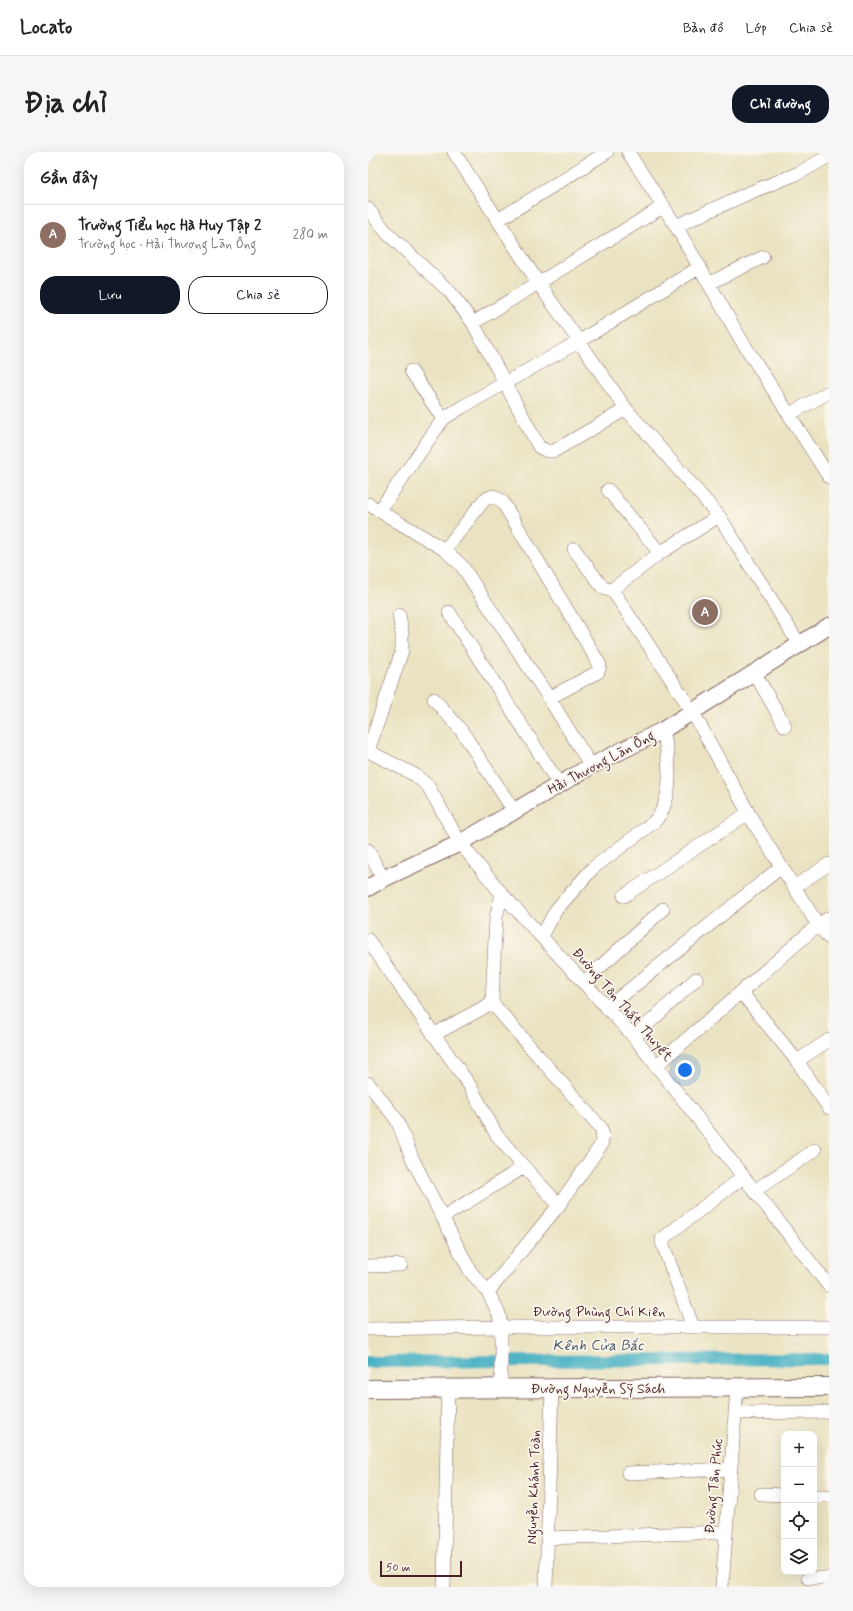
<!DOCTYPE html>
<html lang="vi">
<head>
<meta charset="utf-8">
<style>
  body { margin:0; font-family:Mynerve,sans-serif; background:#f6f6f6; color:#222 }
  .controls { position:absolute; right:12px; bottom:12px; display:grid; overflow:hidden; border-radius:8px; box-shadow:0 4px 16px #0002 }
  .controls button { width:36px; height:36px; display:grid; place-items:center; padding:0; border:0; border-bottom:1px solid #e0e0e0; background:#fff; color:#222; font:20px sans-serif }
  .scale { position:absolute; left:12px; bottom:10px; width:82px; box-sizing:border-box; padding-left:4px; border:2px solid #4a1f2b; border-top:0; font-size:11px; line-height:14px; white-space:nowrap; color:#4a1f2b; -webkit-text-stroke:3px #fbf7ec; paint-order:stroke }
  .you { position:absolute; left:317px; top:918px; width:14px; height:14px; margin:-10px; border:3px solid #fff; border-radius:50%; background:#1a73e8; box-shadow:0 0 0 6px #1a73e833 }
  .badge { display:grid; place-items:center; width:26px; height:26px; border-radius:50%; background:#111827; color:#fff; font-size:13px; font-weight:700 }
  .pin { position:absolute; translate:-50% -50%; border:2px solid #fff; box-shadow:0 1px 4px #0006 }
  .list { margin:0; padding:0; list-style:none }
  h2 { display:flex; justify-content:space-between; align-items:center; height:52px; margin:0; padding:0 16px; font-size:17px }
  h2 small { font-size:13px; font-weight:400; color:#767676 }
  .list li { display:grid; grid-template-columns:26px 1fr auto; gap:12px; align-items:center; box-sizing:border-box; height:60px; padding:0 16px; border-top:1px solid #e0e0e0 }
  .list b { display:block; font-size:15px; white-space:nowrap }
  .list p { margin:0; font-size:13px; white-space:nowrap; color:#767676 }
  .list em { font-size:13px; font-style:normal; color:#767676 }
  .actions { display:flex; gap:8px; padding:12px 16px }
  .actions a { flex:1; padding:9px 0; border:1px solid #111827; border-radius:16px; text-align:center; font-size:14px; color:#111827 }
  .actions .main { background:#111827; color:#fff }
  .icon { flex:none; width:22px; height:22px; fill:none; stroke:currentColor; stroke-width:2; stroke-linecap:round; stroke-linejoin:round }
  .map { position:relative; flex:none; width:461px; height:1435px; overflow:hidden; border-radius:16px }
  header { display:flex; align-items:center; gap:24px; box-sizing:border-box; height:56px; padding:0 20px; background:#fff; border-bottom:1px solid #e0e0e0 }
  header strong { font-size:19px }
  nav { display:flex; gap:22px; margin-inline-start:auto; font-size:14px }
  .intro { display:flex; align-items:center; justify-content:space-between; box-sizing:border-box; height:96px; padding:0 24px }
  h1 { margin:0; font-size:28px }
  .button { padding:10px 18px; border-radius:16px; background:#111827; color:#fff; font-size:14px; font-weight:700 }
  main { display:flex; gap:24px; padding:0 24px }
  aside { flex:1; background:#fff; border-radius:16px; box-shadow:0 4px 16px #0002 }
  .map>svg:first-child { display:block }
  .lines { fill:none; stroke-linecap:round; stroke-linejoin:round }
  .canal { stroke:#44b0c2; stroke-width:12 }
  .minor-casing { stroke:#826460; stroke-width:14 }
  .tertiary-casing { stroke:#826460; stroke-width:18 }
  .secondary-casing { stroke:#826460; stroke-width:20 }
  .minor { stroke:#fff; stroke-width:13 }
  .tertiary { stroke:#fff; stroke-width:16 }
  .secondary { stroke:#fff; stroke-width:18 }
  .labels { text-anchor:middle; stroke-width:3.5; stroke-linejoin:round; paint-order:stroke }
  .street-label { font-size:14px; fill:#4a1f2b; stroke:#fbf7ec }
  .water-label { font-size:15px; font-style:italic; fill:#485967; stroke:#fbf7ec }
</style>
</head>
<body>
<header>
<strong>Locato</strong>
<nav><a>Bản đồ</a><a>Lớp</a><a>Chia sẻ</a></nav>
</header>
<div class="intro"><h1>Địa chỉ</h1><a class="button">Chỉ đường</a></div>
<main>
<aside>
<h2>Gần đây<small></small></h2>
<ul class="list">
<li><span class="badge" style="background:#8d6e63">A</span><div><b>Trường Tiểu học Hà Huy Tập 2</b><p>Trường học · Hải Thượng Lãn Ông</p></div><em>280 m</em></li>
</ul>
<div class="actions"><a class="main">Lưu</a><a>Chia sẻ</a></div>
</aside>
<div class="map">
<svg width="461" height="1435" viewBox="0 0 461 1435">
  <rect width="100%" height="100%" fill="#fbf7ec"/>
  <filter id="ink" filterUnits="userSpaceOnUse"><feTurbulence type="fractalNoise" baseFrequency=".025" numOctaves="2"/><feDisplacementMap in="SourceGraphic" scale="8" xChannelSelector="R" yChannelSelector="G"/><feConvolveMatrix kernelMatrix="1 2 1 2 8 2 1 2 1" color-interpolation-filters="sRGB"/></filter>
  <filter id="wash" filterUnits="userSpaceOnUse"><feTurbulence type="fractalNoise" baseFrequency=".012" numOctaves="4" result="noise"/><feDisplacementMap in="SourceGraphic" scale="16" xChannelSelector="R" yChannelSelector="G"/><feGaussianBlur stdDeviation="0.9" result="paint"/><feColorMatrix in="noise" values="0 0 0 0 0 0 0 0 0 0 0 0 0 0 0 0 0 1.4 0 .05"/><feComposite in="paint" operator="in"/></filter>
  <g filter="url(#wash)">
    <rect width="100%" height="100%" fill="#eae3c2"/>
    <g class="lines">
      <!-- canal -->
      <path class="canal" d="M 0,1210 L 461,1207"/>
    </g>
  </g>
  <g filter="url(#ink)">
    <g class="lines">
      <!-- minor casing -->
      <g class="minor-casing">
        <path id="minor" d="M 86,0 L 171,132 L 258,257 L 351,364 L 431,492
          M 260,0 L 308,74 L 372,186 L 461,325
          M 0,57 L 19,81 L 82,140 L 105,171 L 171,295 L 179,299 L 186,299 L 258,257
          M 130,68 L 239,0
          M 308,74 L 383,40 L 431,21 L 461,4
          M 342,131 L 395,105
          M 105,171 L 296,54
          M 43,219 L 75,267
          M 422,262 L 461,240
          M 240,338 L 292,401
          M 0,352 L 77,398 L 94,414 L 181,546 L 223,614
          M 12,358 L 75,267 L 94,255 L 210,190 L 332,115
          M 351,364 L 292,401 L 246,436 L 245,439 L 324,559 L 386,671 L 450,773 L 461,786
          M 206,397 L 235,436 L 245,439
          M 77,398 L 116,348 L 125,344 L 134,349 L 232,513 L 230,520 L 181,546
          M 81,460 L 191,632
          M 386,520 L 417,574
          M 66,547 L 93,578 L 146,659
          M 0,599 L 47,623 L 60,634 L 92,691 L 134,742 L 266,885 L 461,1134
          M 0,599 L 34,499 L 34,482 L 31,463
          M 0,698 L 15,727
          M 426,735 L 461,712
          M 256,744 L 380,661
          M 174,784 L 188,758 L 225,716 L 286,670 C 308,646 301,607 295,578
          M 0,788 L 102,934 L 128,982 L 156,1015 L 191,1053
          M 216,830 L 295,757
          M 373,840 L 429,909 L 461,956
          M 240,855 L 413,715
          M 65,883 L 124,851
          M 266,885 L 328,827
          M 429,909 L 461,888
          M 288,914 L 450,773 L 461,766
          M 0,931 L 29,968 L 44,1006 L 102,1119 L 120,1140 L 131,1162 L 133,1175 L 133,1236
          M 386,1039 L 447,998
          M 75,1065 L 156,1015
          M 0,1114 L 33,1113
          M 120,1140 L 191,1053 L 233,993 L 235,984 L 233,976 L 124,851 L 128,765 L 134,742
          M 325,1175 L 294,1090 L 294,1087 L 375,1025
          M 0,1177 L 133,1175 L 461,1175
          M 367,1261 L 461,1260
          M 260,1321 L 362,1317
          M 393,1342 L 416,1343
          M 446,1344 L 461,1344
          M 179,1386 L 357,1380
          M 440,1426 L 461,1426
          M 76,1435 L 80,1237
          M 178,1435 L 184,1236
          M 354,1435 L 369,1236"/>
      </g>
      <!-- tertiary casing -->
      <g class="tertiary-casing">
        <path id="tertiary" d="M 0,736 L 15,727 L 92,691 L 223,614 L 295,578 L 461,474"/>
      </g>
      <!-- secondary casing -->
      <g class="secondary-casing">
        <path id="secondary" d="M 0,1237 L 461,1235"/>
      </g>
      <!-- minor -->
      <use href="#minor" class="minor"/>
      <!-- tertiary -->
      <use href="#tertiary" class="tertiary"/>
      <!-- secondary -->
      <use href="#secondary" class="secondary"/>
    </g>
  </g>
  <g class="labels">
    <!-- street labels -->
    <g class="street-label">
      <text transform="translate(233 610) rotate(-28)" y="5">Hải Thượng Lãn Ông</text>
      <text transform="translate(255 852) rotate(49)" y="5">Đường Tôn Thất Thuyết</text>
      <text x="231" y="1164">Đường Phùng Chí Kiên</text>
      <text x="230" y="1241">Đường Nguyễn Sỹ Sách</text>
      <text transform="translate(345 1334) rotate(-85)" y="5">Đường Tân Phúc</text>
      <text transform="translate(165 1335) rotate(-88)" y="5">Nguyễn Khánh Toàn</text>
    </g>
    <!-- water labels -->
    <g class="water-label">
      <text x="230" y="1198">Kênh Cửa Bắc</text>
    </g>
  </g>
</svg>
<div class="controls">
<button>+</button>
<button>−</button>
<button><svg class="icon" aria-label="locate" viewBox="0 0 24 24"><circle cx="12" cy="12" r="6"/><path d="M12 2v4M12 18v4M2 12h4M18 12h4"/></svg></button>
<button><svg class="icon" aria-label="layers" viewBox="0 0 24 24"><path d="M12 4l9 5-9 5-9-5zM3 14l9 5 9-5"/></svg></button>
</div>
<div class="scale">50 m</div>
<div class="you"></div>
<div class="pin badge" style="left:337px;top:460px;background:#8d6e63">A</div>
</div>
</main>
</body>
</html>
